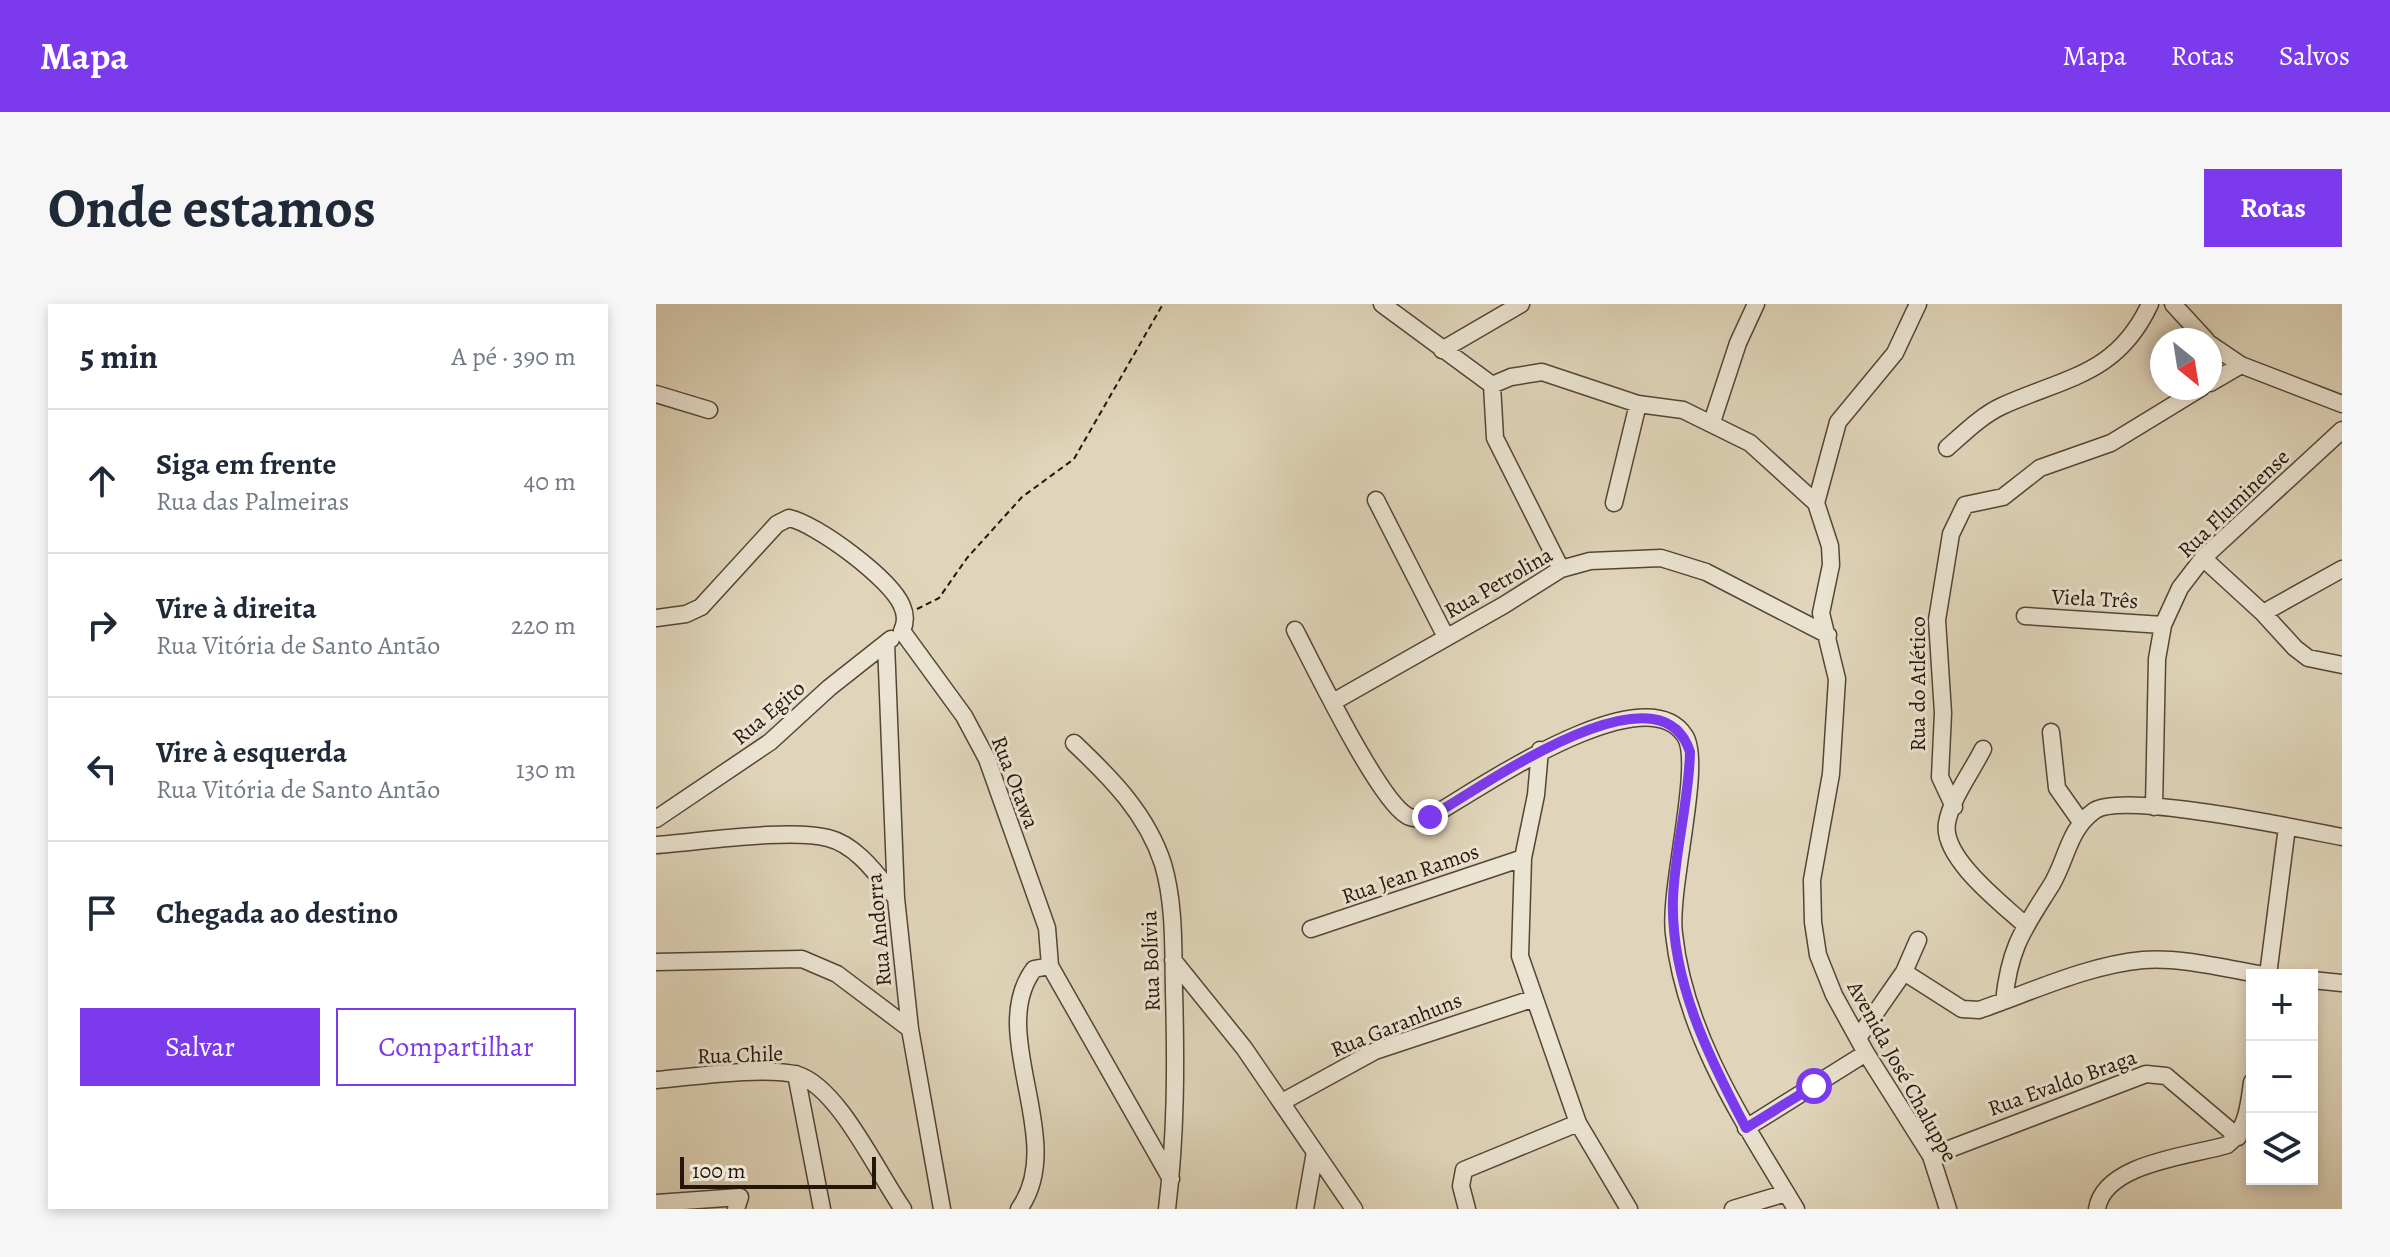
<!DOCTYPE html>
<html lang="pt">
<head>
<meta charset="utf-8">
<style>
  body { margin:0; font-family:Alegreya,serif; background:#f6f6f7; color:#1f2937 }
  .controls { position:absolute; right:24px; bottom:24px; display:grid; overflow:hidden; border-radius:0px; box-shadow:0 4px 12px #0003 }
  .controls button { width:72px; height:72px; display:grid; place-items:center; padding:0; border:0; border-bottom:2px solid #e0e1e3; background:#fff; color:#1f2937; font:40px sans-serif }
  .compass { position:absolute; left:1494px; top:24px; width:72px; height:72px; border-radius:50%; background:#fff; box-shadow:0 4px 12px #0003; rotate:150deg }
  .scale { position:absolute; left:24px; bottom:20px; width:196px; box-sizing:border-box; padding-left:8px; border:4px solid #25150b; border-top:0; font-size:22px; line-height:28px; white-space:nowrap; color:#25150b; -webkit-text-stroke:6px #ebe4d2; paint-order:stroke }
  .stop { position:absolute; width:24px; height:24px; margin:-18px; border:6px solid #7c3aed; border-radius:50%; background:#fff }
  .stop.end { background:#7c3aed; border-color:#fff; box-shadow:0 2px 8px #0008 }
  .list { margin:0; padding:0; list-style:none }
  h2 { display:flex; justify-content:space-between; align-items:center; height:104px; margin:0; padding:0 32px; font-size:34px }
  h2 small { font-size:26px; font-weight:400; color:#747a83 }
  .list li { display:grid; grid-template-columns:52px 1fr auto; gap:24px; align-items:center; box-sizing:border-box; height:144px; padding:0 32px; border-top:2px solid #e0e1e3 }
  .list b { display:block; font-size:30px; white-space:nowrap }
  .list p { margin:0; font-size:26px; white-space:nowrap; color:#747a83 }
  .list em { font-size:26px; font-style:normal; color:#747a83 }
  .actions { display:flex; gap:16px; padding:24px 32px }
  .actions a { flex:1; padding:18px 0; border:2px solid #7c3aed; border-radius:0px; text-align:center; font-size:28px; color:#7c3aed }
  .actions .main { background:#7c3aed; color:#fff }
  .icon { flex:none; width:44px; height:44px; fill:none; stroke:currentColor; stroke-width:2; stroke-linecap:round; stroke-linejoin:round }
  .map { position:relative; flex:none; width:1686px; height:905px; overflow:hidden; border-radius:0px }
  header { display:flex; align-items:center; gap:48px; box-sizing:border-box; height:112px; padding:0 40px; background:#7c3aed; color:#fff }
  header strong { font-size:38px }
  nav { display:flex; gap:44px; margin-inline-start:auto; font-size:28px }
  .intro { display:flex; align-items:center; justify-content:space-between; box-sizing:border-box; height:192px; padding:0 48px }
  h1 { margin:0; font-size:56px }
  .button { padding:20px 36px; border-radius:0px; background:#7c3aed; color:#fff; font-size:28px; font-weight:700 }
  main { display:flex; gap:48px; padding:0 48px }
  aside { flex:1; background:#fff; border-radius:0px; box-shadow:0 4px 12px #0003 }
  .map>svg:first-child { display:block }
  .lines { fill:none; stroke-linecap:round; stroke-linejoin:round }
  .minor-casing { stroke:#544537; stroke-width:19 }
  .path { stroke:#25150b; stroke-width:2; stroke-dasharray:6 4; stroke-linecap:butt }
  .minor { stroke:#ebe4d2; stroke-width:16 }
  .route { stroke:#7c3aed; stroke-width:10 }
  .labels { text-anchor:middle; stroke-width:6; stroke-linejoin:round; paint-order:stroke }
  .street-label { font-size:22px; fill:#25150b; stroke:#ebe4d2 }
</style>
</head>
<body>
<header>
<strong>Mapa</strong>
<nav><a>Mapa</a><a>Rotas</a><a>Salvos</a></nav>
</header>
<div class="intro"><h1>Onde estamos</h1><a class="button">Rotas</a></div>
<main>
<aside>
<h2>5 min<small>A pé · 390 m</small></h2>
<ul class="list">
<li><svg class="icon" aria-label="ahead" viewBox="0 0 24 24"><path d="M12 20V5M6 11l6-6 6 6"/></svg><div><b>Siga em frente</b><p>Rua das Palmeiras</p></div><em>40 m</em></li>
<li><svg class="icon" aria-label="right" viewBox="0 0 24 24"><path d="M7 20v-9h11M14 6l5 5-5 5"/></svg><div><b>Vire à direita</b><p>Rua Vitória de Santo Antão</p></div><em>220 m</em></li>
<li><svg class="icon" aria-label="left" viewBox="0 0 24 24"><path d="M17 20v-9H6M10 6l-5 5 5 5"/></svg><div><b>Vire à esquerda</b><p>Rua Vitória de Santo Antão</p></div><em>130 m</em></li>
<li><svg class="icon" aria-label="arrive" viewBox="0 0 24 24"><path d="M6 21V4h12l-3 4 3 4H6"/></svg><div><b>Chegada ao destino</b></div></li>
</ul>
<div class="actions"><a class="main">Salvar</a><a>Compartilhar</a></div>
</aside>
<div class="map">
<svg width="1686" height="905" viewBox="0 0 1686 905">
  <rect width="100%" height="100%" fill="#e0d5ba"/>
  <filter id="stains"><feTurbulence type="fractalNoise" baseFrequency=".0025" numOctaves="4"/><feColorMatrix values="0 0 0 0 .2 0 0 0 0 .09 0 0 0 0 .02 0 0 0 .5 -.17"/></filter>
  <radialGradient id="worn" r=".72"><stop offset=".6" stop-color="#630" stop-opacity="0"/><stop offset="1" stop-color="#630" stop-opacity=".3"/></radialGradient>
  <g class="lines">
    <!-- minor casing -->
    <g class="minor-casing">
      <path id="minor" d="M 726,0 L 836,81
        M 1517,0 L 1550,36
        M 1554,40 L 1585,61 L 1686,100
        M 786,46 L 865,0
        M 1554,79 L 1585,61
        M 836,81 L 855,73 L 886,68 L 982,100 L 1027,106 L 1094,139 L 1160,199 L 1174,242 L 1175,261 L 1165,309 L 1181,375 L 1175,470 L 1156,576 L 1157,618 L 1162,651 L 1178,691 L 1210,749 L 1275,852 L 1292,905
        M 836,81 L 839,134 L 905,265
        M 0,90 L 53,106
        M 1056,118 L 1082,39 L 1100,0
        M 1291,144 C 1307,130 1326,111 1346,102 C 1410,73 1461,71 1494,0
        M 720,196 L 790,333
        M 958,199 L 982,100
        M 1160,199 L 1182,118 L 1239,49 L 1262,0
        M 1547,254 L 1607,309 L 1639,344 L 1652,354 L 1686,361
        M 1607,309 L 1686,265
        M 1369,312 L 1507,321
        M 0,314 L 30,310 L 45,303 L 121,220 L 133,214 C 161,220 235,275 246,302 C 250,311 250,318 246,327
        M 639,326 C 658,362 721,493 750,511 C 757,516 766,514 774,513 C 817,489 988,368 1029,432 C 1047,460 1012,586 1018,630 C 1029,732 1089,820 1140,905
        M 246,327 L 308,412 L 331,455 L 391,624 L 394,662 L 515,875
        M 230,339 L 240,594 L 254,725 L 286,905
        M 677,398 L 848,301 L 905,265 L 934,257 L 1005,254 L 1050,268 L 1172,331
        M 1395,428 L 1401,484 L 1425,518
        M 418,439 C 455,474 491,510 507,560 C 519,601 517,645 518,687 C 520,761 520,831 511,905
        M 1327,445 C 1316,467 1295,495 1291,519 C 1285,553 1345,599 1368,620
        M 884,446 L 880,491 L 867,554 L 864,652 L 922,819 L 973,905
        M 1298,503 L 1284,473 L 1287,409 L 1281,316 L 1295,230 L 1309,201 L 1347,193 L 1384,164 L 1455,139 L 1545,84
        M 1498,503 L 1501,355 L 1507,321 L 1524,284 L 1547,254 L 1686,126
        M 0,515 L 114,438 L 173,384 L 235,335
        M 0,541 C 42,538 134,524 172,534 C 201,541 222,572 240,594
        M 655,625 L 867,554
        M 517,656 L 588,744 L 698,905
        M 0,658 L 146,655 L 181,670 L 254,725
        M 1248,668 L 1306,705 L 1323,706 C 1375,688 1432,661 1487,656 C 1527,653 1570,665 1609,671
        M 1612,671 L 1631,523
        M 1656,676 L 1686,679
        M 1348,697 C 1354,641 1368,625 1396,580 C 1411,554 1413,525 1438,507 C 1466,487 1645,525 1686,533
        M 1202,734 L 1248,668 L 1262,636
        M 140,770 L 166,905
        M 0,776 C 36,773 109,762 142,771 C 183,784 222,870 247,905
        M 626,798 L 719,747 L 876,695
        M 1090,824 L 1210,749
        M 1275,852 L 1490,770 L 1510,772 L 1582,833
        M 0,899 L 84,893 L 80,905
        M 363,905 C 413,836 329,730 378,665 L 394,662
        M 649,905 L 659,848
        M 811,905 L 805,882 L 808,866 L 922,819
        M 1077,905 L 1130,889
        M 1441,905 C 1448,859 1534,852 1571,841 C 1591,826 1593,801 1596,778"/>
    </g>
    <!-- path -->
    <path class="path" d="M 261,305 L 283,294 L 311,254 L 366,193 L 418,155 L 507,0"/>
    <!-- minor -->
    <use href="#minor" class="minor"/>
  </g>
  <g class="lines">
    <!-- route -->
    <path class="route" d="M 774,513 C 822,486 1004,353 1034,448 C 1033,497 1019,545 1017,594 C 1014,675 1053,754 1090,824 L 1158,782"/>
  </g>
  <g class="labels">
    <!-- street labels -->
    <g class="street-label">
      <text transform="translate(1577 199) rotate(-44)" y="8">Rua Fluminense</text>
      <text transform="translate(842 278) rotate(-30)" y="8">Rua Petrolina</text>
      <text transform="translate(1439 294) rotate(3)" y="8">Viela Três</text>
      <text transform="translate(1261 380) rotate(-90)" y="8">Rua do Atlético</text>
      <text transform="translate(112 408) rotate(-40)" y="8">Rua Egito</text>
      <text transform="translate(360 478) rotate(69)" y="8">Rua Otawa</text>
      <text transform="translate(754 569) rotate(-19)" y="8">Rua Jean Ramos</text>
      <text transform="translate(222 626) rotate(-95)" y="8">Rua Andorra</text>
      <text transform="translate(494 657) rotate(-92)" y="8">Rua Bolívia</text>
      <text transform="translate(740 720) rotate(-22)" y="8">Rua Garanhuns</text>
      <text transform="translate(84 750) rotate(-2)" y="8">Rua Chile</text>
      <text transform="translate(1247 767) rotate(61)" y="8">Avenida José Chaluppe</text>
      <text transform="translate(1406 778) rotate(-20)" y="8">Rua Evaldo Braga</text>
    </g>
  </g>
  <rect width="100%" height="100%" filter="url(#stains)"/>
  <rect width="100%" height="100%" fill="url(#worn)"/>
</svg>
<div class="controls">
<button>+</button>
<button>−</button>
<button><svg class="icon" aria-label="layers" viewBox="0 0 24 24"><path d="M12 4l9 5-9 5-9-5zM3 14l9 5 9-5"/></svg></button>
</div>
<svg class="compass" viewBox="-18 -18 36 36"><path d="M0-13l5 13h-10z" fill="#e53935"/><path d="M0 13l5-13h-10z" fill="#747a83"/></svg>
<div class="scale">100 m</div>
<div class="stop" style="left:1158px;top:782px"></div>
<div class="stop end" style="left:774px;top:513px"></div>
</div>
</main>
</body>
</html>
